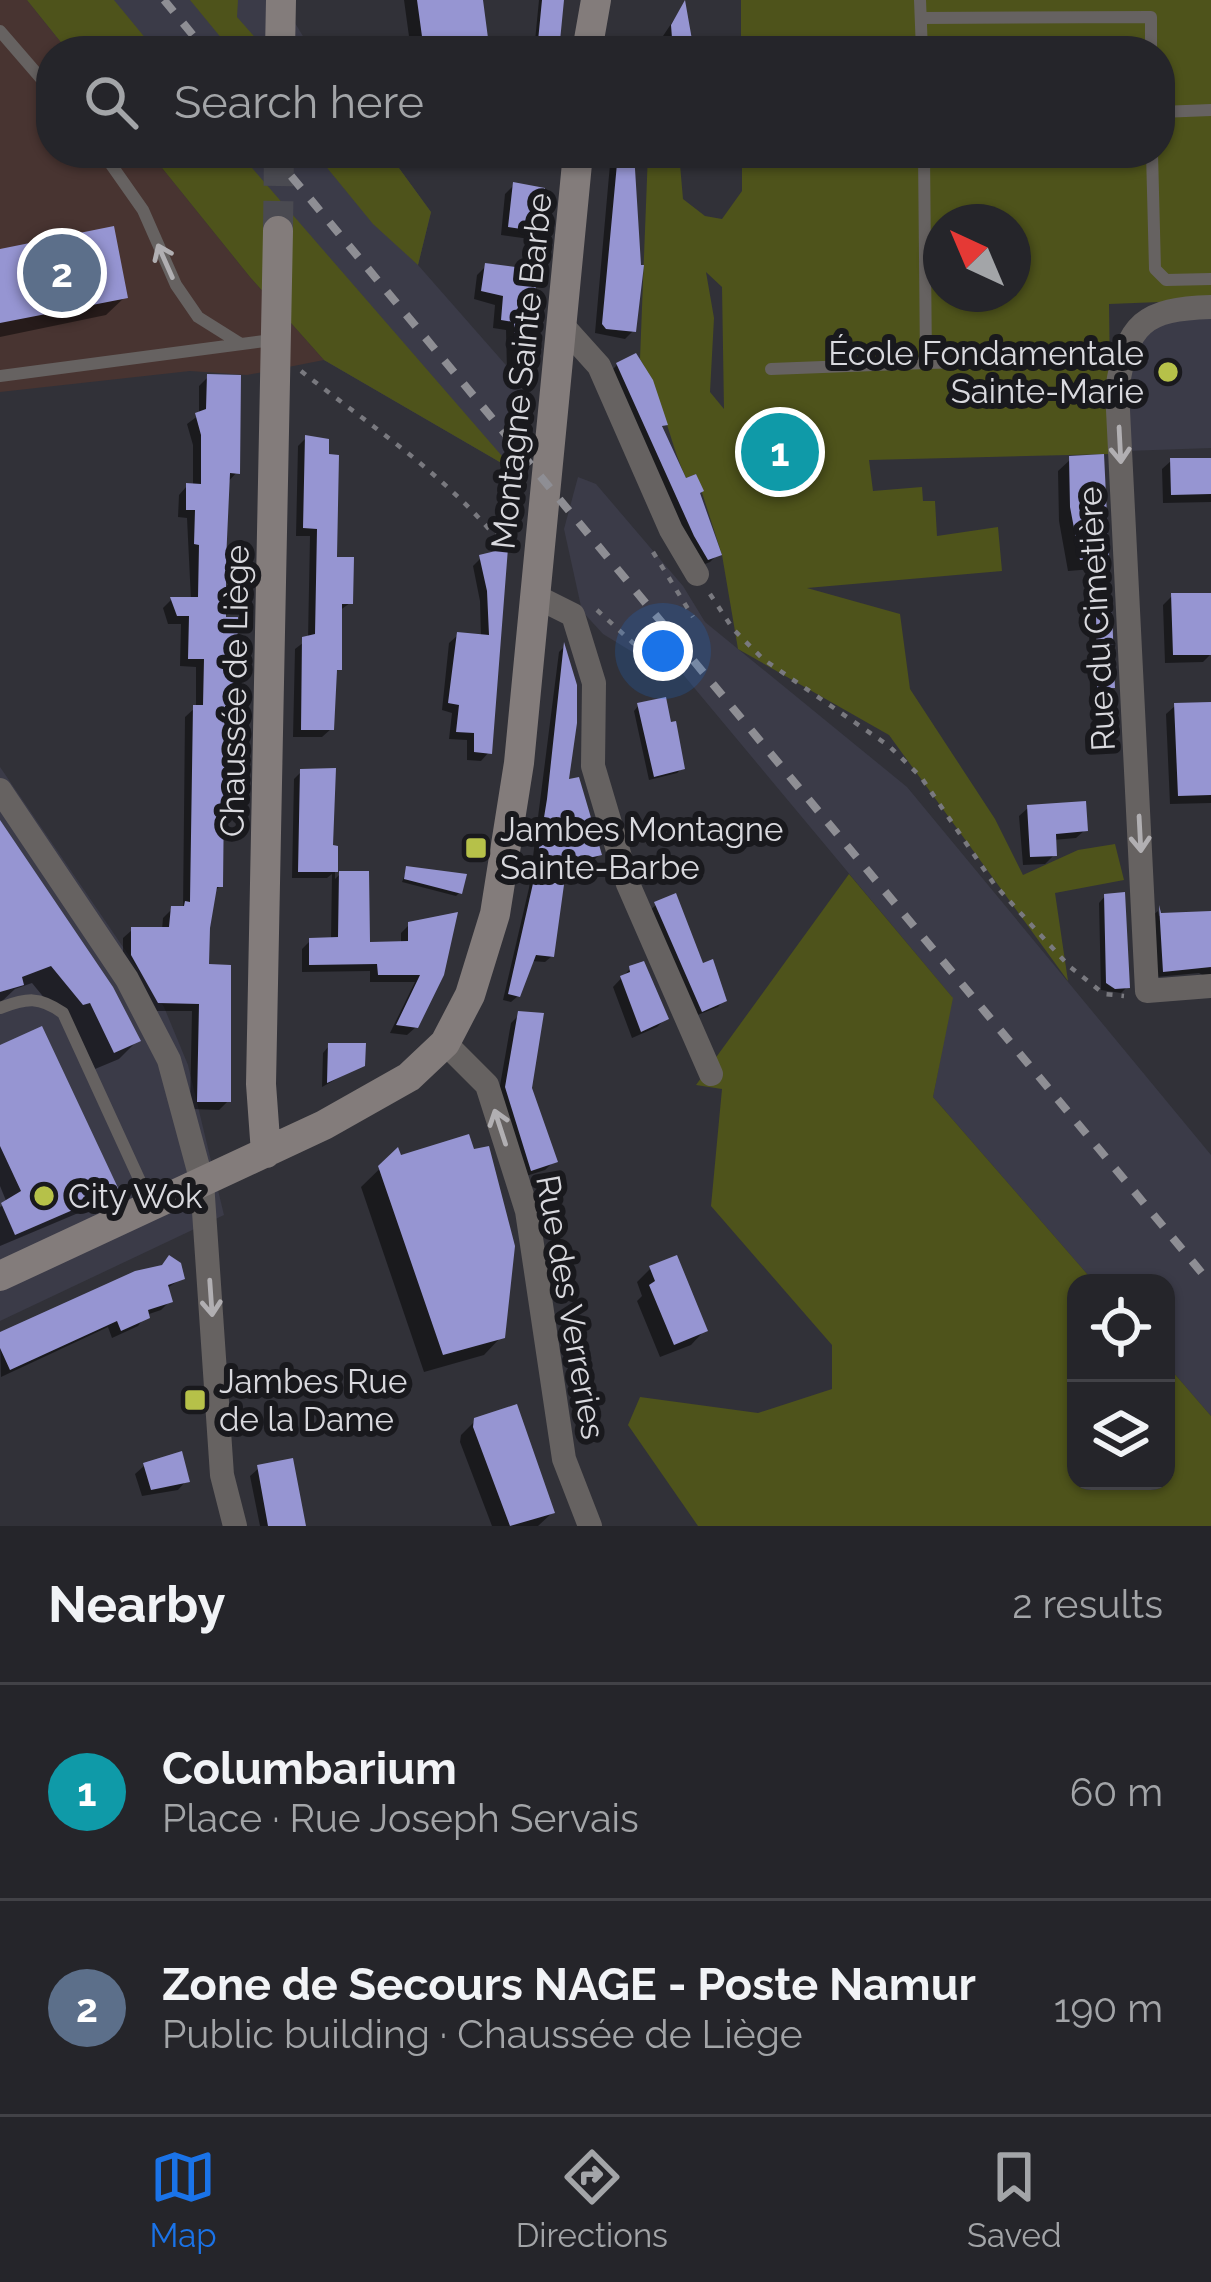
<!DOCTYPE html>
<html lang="en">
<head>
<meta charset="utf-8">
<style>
  body { margin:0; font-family:Raleway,sans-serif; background:#313136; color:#f1f3f6 }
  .controls { position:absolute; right:36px; bottom:36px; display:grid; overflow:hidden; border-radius:24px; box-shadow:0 3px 9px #0004 }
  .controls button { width:108px; height:108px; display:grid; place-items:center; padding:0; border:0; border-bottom:3px solid #424247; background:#25252a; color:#f1f3f6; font:60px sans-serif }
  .compass { position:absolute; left:923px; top:204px; width:108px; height:108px; border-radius:50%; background:#25252a; box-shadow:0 3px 9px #0004; rotate:316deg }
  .you { position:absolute; left:663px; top:651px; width:42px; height:42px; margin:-30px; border:9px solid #fff; border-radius:50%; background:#1a73e8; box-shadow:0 0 0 18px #1a73e833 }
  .badge { display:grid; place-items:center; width:78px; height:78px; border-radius:50%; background:#1a73e8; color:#fff; font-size:39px; font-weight:700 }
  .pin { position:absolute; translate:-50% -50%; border:6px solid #fff; box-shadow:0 3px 12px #0006 }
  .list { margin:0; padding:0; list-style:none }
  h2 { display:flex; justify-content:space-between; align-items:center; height:156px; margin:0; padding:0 48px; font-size:51px }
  h2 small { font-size:39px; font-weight:400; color:#a3a5a8 }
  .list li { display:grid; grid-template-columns:78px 1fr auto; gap:36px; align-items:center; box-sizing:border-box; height:216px; padding:0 48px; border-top:3px solid #424247 }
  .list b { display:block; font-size:45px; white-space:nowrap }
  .list p { margin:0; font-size:39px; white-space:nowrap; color:#a3a5a8 }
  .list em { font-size:39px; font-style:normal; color:#a3a5a8 }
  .icon { flex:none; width:66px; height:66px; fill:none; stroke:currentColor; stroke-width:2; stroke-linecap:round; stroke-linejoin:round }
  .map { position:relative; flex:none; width:1211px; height:1526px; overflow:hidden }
  .search { position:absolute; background:#25252a; box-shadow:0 3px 9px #0004; left:36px; right:36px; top:36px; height:132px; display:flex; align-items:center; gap:30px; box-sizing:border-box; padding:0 42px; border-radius:48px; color:#a3a5a8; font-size:45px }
  .sheet { height:588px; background:#25252a }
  nav { display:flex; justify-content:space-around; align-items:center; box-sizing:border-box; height:168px; border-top:3px solid #424247; background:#25252a; font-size:33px; color:#a3a5a8 }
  nav a { display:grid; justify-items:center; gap:6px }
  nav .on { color:#1a73e8 }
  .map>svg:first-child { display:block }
  .built { fill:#3b3b48 }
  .industrial { fill:#483431 }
  .green { fill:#4e531b; fill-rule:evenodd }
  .shadow { fill:#0007 }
  .building { fill:#9695d2 }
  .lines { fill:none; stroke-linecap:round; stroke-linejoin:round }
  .secondary-tunnel { stroke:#4a4a51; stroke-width:30; stroke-dasharray:30 15; stroke-linecap:butt }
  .path { stroke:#79797f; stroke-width:4.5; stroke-dasharray:6 9; stroke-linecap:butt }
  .lane { stroke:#666261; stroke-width:12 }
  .street { stroke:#666261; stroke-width:24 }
  .secondary { stroke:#837c7b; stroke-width:30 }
  .rail { stroke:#8e8e94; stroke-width:8; stroke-dasharray:15 15; stroke-linecap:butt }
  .oneway { stroke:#b1afb2 }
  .poi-dot { fill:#b6c149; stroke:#19191d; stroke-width:4.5 }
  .labels { text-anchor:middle; stroke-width:12; stroke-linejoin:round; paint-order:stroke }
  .poi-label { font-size:33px; fill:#d9d9de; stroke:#19191d; text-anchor:start }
  .street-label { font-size:33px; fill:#d9d9de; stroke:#19191d }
</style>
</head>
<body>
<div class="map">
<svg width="1211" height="1526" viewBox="0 0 1211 1526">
  <rect width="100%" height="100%" fill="#313138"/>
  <!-- built -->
  <path class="built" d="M 27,0 L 281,0 L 312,51 L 68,51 Z
    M 150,153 L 388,153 L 431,212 L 418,265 L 520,381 L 515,471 L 324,360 Z
    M 1211,313 L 1211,448 L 1126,451 L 1123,390 L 1144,329 Z
    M 578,477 L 596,484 L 683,586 L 705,622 L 907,787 L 1211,1155 L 1211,1416 L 1166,1364 L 1166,1283 L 1095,1283 L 933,1097 L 952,997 L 676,666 L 639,656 L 603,634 L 582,611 L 564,529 Z
    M 0,767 L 164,1007 L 188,1065 L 224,1215 L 0,1321 Z"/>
  <!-- industrial -->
  <path class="industrial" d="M 0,0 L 27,0 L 68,51 L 51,51 L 51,153 L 150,153 L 250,277 L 324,360 L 247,375 L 190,371 L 0,392 Z"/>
  <!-- green -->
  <path class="green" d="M 27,0 L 114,0 L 156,51 L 68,51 Z
    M 190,0 L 238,0 L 237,17 L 267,51 L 232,51 Z
    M 741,0 L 1211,0 L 1211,300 L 1109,304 L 1111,454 L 869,460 L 873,491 L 922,487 L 923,501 L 935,501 L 937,536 L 998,527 L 1002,571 L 807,588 L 900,614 L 910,689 L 995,819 L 1023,875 L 1078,850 L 1115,844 L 1124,880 L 1055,893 L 1068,981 L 889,735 L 738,649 L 722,555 L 696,474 L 686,478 C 668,438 663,397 640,359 L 648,153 L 679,153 L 683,199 L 705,216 L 722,219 L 742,191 L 742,153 L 1160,153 L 1160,51 L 741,51 ZM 941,222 L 1013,222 L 1013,294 L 941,294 ZM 706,272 L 722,287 L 724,409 L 710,392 L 714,318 Z
    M 150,153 L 239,153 L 515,471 L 324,360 L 250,277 Z
    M 315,153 L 388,153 L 431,212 L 418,265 L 373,224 Z
    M 849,874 L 953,998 L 933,1097 L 1095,1283 L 1076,1283 L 1076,1481 L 1166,1481 L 1166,1364 L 1211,1416 L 1211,1526 L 698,1526 L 628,1425 L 640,1397 L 758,1413 L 832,1389 L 832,1345 L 711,1206 L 722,1089 L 696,1085 Z"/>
  <!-- shadow -->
  <path class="shadow" d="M 404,0 L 480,0 L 485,37 L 473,49 L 411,51 Z
    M 539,0 L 561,0 L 556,51 L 534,51 Z
    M 685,3 L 691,51 L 665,51 L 663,36 Z
    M 611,153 L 631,153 L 633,331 L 625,339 L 595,333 Z
    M 514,185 L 538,230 L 530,239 L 501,235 L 505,194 Z
    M 0,252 L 125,297 L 106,315 L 0,337 Z
    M 486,266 L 535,273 L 525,363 L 516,372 L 507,371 L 506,330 L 493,328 L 495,305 L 474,299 L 477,275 Z
    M 617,365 L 665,424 L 660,429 L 685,482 L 697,494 L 718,554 L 710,562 L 700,566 L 609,373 Z
    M 208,377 L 237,472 L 227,483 L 223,620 L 233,705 L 224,714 L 220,886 L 213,893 L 206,967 L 228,1101 L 219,1110 L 190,1109 L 192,1011 L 149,1011 L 123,965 L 123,938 L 132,930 L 162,930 L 163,918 L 172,909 L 183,909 L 185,717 L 196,707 L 196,667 L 180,666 L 181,624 L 168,624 L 163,608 L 171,600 L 191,600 L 187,518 L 178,517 L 179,495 L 187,486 L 193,486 L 193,445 L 187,424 L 199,415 L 199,386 Z
    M 306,438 L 334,560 L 350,603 L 339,611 L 339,669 L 333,674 L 331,729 L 322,737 L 293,737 L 295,649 L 308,639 L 310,536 L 296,536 L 298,446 Z
    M 1071,459 L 1106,556 L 1093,569 L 1068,571 L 1059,521 L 1058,471 Z
    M 1171,461 L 1211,461 L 1211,502 L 1163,503 L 1162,469 Z
    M 505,552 L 489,752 L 481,761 L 467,760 L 467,740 L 449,739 L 452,713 L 442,710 L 449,643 L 458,635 L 481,638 L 480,601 L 473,566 L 481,558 Z
    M 1172,596 L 1211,596 L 1211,654 L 1203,662 L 1165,663 L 1163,605 Z
    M 1097,614 L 1112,687 L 1104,696 L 1090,696 L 1089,623 Z
    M 563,648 L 574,686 L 565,783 L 599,855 L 593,861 L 564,867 L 552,956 L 545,962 L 531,961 L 518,996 L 511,1002 L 503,1000 L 529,888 L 559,652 Z
    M 639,705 L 682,768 L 677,773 L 649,780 L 634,711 Z
    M 1211,705 L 1211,803 L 1170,804 L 1166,714 L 1175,706 Z
    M 301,772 L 330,848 L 335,848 L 335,879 L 340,874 L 367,945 L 401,944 L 401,933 L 409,925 L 454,916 L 416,1027 L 407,1035 L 390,1033 L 415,982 L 370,982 L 370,971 L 302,972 L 302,949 L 311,940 L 331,940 L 332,874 L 327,878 L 292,878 L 294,779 Z
    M 1028,808 L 1085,830 L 1076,838 L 1053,840 L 1054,855 L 1045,864 L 1023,865 L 1019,816 Z
    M 0,825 L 137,1041 L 119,1059 L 95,1069 L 71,1020 L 64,1022 L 32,983 L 15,989 L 0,1003 Z
    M 407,869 L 460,892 L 456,896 L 402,882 Z
    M 1105,896 L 1127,987 L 1121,993 L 1101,990 L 1099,903 Z
    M 656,905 L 724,1000 L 718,1007 L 695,1016 L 649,911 Z
    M 1158,911 L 1159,916 L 1209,914 L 1211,980 L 1199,973 L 1156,977 L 1153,915 Z
    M 630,969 L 665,1019 L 657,1027 L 632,1038 L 613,987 Z
    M 520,1014 L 529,1089 L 554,1161 L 545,1170 L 523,1177 L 498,1097 L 511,1023 Z
    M 329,1046 L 362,1065 L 322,1087 L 323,1053 Z
    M 0,1048 L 116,1189 L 102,1203 L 0,1246 L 0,1207 L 7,1203 L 0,1186 Z
    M 397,1152 L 502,1336 L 484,1355 L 424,1372 L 361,1187 Z
    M 651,1268 L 704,1331 L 691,1345 L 660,1357 L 637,1301 L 642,1296 L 637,1282 Z
    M 182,1278 L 166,1289 L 170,1301 L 161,1310 L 146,1315 L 138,1326 L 112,1338 L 108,1327 L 1,1377 L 0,1336 Z
    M 475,1421 L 552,1513 L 538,1526 L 492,1526 L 460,1442 L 461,1435 Z
    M 144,1466 L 186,1481 L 178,1490 L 142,1496 L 135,1474 Z
    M 259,1468 L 303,1526 L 260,1526 L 250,1476 Z"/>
  <!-- building -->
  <path class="building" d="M 417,0 L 483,0 L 488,38 L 452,43 L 453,51 L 424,51 Z
    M 542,0 L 564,0 L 559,51 L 537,51 Z
    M 685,0 L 694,51 L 673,51 L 671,25 Z
    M 618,153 L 634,153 L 641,265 L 644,265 L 636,332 L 606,329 L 602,324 Z
    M 513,182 L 545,188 L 541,232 L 508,227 Z
    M 114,226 L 128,298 L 0,323 L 0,249 Z
    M 485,263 L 538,270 L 527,364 L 514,363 L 514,322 L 501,320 L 503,296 L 481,291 Z
    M 636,353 L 653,380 L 668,425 L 662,426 L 686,478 L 696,474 L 704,491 L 700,493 L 722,555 L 708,560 L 694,536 L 616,363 Z
    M 207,374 L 241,375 L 240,474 L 230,473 L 226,561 L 226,617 L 238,617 L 236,706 L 225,706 L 223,887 L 217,887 L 210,928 L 209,964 L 231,965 L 231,1102 L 197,1102 L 199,1004 L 158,1003 L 131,955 L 131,927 L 169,927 L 171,906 L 184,906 L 185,901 L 190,902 L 193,705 L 203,705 L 204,659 L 188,659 L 189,616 L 177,616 L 170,597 L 198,597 L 199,545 L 194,544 L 195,510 L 186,510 L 186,483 L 201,484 L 201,435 L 195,413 L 206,409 Z
    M 305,435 L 329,439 L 329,454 L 339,455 L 337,557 L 354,557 L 353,604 L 342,604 L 342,670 L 337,670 L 334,730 L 301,730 L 302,637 L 315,634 L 317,529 L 303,528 Z
    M 1104,454 L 1109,558 L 1080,560 L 1070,507 L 1069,456 Z
    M 1170,458 L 1211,458 L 1211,494 L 1171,495 Z
    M 508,548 L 492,754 L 474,752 L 474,733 L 456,732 L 459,705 L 448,703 L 457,632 L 489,635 L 487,591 L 479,555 Z
    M 1171,593 L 1211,593 L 1211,655 L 1173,655 Z
    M 1096,611 L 1112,611 L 1115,688 L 1097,688 Z
    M 564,642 L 577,685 L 577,723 L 569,779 L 579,777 L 602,855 L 567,863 L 554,957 L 536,955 L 520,997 L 508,994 L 534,879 L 547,799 Z
    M 666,697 L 671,722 L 676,721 L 685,769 L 654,777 L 637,703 Z
    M 1211,702 L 1211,795 L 1178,796 L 1174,703 Z
    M 336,768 L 333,845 L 338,846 L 338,872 L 298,872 L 300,769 Z
    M 1086,801 L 1088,831 L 1056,834 L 1057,856 L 1030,857 L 1027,805 Z
    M 0,820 L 113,987 L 141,1041 L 114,1053 L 90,1003 L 83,1005 L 51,966 L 22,977 L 24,985 L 0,992 Z
    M 406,866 L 467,874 L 462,894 L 404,879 Z
    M 339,871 L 369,871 L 370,942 L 408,941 L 408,922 L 458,912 L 444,975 L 418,1028 L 396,1025 L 420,975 L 378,975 L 377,964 L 309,965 L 309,938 L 338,937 Z
    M 1125,892 L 1130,988 L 1115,989 L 1106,983 L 1104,894 Z
    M 676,893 L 703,963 L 713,959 L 727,1001 L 702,1012 L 654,902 Z
    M 1159,905 L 1161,913 L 1211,911 L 1211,967 L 1163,972 Z
    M 644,961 L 669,1019 L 641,1032 L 620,976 L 630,972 L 629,966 Z
    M 518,1011 L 544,1013 L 532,1088 L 558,1162 L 531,1171 L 505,1087 Z
    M 42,1026 L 119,1190 L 15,1235 L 1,1203 L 21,1191 L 0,1146 L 0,1045 Z
    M 328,1043 L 366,1043 L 365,1066 L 327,1083 Z
    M 469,1134 L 474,1149 L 489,1146 L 515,1246 L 505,1338 L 443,1355 L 378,1166 L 398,1147 L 401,1155 Z
    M 169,1255 L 181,1263 L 185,1279 L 168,1285 L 173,1302 L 148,1310 L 150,1318 L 121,1331 L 117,1321 L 10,1370 L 0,1348 L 0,1332 L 135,1271 L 162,1265 Z
    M 677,1255 L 708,1331 L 674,1345 L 649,1285 L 655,1281 L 649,1266 Z
    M 517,1404 L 555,1513 L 510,1526 L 473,1427 L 474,1418 Z
    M 182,1451 L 190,1482 L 151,1490 L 143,1463 Z
    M 293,1458 L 306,1526 L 268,1526 L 257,1465 Z"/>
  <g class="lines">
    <!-- secondary-tunnel -->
    <path class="secondary-tunnel" d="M 278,231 L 279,153"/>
    <!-- path -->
    <path class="path" d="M 301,371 C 367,423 440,471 494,535 L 516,539
      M 653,552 L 693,617
      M 710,594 L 733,629 L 763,659 L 889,746 L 921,777 L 994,884 L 1069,966 L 1104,994 L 1124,996
      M 597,610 L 633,643 L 666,654"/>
    <!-- lane -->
    <path class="lane" d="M 920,0 L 922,51
      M 921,18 L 1151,17 L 1151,51
      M 0,31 L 51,90
      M 1160,112 L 1211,110
      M 103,153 L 143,210 L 176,285 L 198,317 L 241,344
      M 924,153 L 926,363 L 1122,359
      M 1152,153 L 1155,269 L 1166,280 L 1211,279
      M 771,369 L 926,363
      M 0,376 L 272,340
      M 0,1008 C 27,998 39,996 63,1013 L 151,1205"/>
    <!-- street -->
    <path class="street" d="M 1211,307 C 1144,309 1127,323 1117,390 L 1147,991 L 1211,986
      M 563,326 L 599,366 L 671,530 L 697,574
      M 535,596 L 573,615 L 594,683 L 593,766 L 628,884 L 711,1074
      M 0,790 L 127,979 L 169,1060 L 202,1182 L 222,1475 L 235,1526
      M 445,1043 L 487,1085 L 527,1211 L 564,1459 L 590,1526"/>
    <!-- secondary -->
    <path class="secondary" d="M 280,51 L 281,0
      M 587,51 L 596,0
      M 266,1153 L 261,1084 L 278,231
      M 0,1276 L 324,1125 L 409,1077 L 445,1043 L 470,995 L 495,914 L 519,763 L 578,153"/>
    <!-- rail -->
    <path class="rail" d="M 164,0 L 206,51
      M 272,153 L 1211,1284"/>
  </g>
  <!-- one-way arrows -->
  <defs><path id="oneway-shaft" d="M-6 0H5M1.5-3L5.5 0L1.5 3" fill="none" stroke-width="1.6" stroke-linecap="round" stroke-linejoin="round" transform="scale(3)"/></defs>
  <g class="oneway">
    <use href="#oneway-shaft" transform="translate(165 261) rotate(-114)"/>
    <use href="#oneway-shaft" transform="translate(1120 445) rotate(87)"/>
    <use href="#oneway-shaft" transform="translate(1140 834) rotate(87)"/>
    <use href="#oneway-shaft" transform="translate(500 1127) rotate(-108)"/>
    <use href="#oneway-shaft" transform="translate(211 1298) rotate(86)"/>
  </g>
  <!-- markers -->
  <g class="poi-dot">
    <circle cx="1168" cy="372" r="12"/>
    <rect x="464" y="836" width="24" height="24" rx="6"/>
    <circle cx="44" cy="1196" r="12"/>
    <rect x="183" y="1388" width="24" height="24" rx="6"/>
  </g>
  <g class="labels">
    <!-- poi labels -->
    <g class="poi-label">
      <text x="1144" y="365" text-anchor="end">École Fondamentale<tspan x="1144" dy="38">Sainte-Marie</tspan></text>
      <text x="500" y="841">Jambes Montagne<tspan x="500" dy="38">Sainte-Barbe</tspan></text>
      <text x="68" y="1208">City Wok</text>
      <text x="219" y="1393">Jambes Rue<tspan x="219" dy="38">de la Dame</tspan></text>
    </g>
    <!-- street labels -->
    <g class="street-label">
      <text transform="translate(521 371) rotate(-84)" y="12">Montagne Sainte Barbe</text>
      <text transform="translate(1096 619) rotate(-93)" y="12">Rue du Cimetière</text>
      <text transform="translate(234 691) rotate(-89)" y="12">Chaussée de Liège</text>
      <text transform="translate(571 1307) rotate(80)" y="12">Rue des Verreries</text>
    </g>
  </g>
</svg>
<div class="controls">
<button><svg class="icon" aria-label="locate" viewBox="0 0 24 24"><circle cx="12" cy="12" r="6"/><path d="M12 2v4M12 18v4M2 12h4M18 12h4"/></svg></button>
<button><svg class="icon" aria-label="layers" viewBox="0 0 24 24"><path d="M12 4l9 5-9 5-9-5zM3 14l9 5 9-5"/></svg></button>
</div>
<svg class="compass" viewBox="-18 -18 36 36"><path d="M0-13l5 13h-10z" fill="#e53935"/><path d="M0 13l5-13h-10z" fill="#a3a5a8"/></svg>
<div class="you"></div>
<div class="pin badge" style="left:780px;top:452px;background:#0f9aa8">1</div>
<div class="pin badge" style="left:62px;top:273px;background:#5c6f8a">2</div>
<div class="search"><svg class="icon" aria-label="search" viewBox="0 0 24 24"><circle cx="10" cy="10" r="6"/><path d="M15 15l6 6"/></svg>Search here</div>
</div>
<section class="sheet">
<h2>Nearby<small>2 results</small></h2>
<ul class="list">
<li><span class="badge" style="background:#0f9aa8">1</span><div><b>Columbarium</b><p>Place · Rue Joseph Servais</p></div><em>60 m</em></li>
<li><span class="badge" style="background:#5c6f8a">2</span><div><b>Zone de Secours NAGE - Poste Namur</b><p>Public building · Chaussée de Liège</p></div><em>190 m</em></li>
</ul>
</section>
<nav>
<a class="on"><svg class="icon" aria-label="map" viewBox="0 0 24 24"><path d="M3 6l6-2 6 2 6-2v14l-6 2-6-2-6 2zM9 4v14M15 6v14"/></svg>Map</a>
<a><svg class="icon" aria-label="directions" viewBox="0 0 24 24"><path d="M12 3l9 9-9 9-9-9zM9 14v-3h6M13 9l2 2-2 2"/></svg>Directions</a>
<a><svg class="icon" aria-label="saved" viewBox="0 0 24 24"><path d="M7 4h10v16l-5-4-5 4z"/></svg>Saved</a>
</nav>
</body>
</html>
